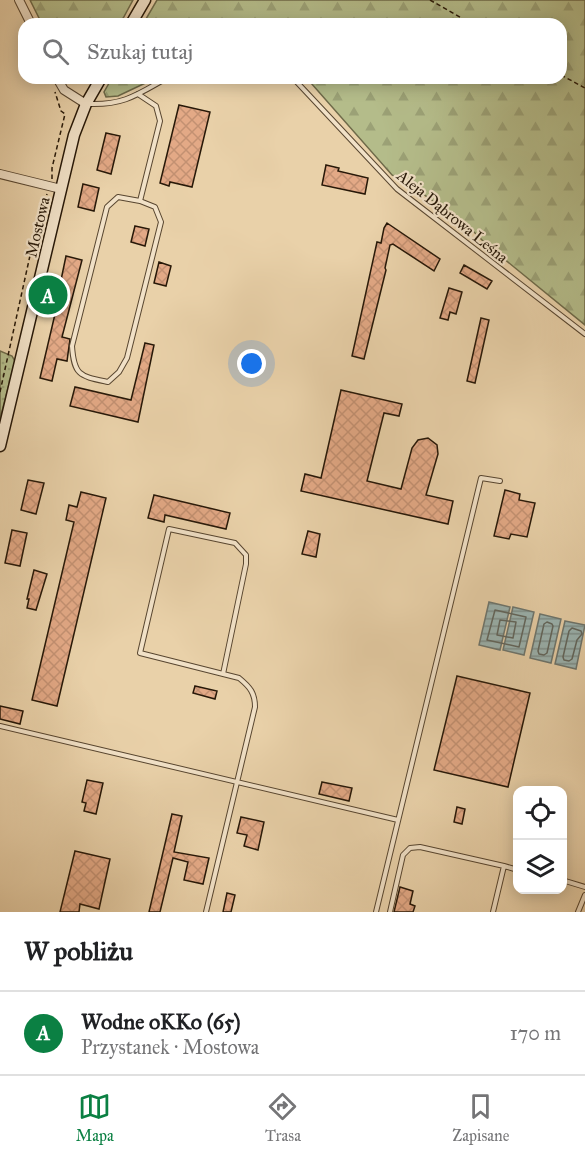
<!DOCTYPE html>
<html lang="pl">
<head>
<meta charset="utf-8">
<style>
  body { margin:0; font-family:"IM FELL Great Primer",serif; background:#f2f2f2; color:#202124 }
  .controls { position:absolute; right:18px; bottom:18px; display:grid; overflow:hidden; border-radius:12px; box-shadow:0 3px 15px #0003 }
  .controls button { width:54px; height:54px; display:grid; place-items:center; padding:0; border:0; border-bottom:2px solid #e0e0e0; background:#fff; color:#202124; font:30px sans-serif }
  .you { position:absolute; left:252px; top:364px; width:21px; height:21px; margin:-15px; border:4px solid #fff; border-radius:50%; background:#1a73e8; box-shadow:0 0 0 9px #1a73e833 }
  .badge { display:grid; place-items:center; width:39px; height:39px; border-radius:50%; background:#0b8043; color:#fff; font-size:20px; font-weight:700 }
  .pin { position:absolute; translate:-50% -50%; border:3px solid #fff; box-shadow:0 2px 6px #0006 }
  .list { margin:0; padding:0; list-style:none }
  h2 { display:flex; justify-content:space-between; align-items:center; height:78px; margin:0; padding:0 24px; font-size:26px }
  h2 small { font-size:20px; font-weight:400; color:#757577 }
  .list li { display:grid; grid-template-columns:39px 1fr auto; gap:18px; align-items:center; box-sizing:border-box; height:84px; padding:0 24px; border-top:2px solid #e0e0e0 }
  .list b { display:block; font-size:22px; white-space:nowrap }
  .list p { margin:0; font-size:20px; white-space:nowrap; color:#757577 }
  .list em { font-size:20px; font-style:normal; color:#757577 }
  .icon { flex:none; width:33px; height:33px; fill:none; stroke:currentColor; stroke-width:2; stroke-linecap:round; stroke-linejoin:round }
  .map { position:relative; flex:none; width:585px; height:912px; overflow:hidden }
  .search { position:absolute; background:#fff; box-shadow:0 3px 15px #0003; left:18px; right:18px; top:18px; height:66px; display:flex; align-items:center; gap:15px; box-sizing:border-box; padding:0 21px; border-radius:18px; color:#757577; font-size:22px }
  .sheet { height:162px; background:#fff }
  nav { display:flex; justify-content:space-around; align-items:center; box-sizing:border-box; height:84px; border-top:2px solid #e0e0e0; background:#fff; font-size:16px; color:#757577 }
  nav a { display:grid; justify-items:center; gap:3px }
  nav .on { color:#0b8043 }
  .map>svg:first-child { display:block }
  .grass { fill:url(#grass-dots); stroke:#6e6a49; stroke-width:1.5 }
  .forest { fill:url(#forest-firs); stroke:#6e6a49; stroke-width:1.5 }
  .water { fill:url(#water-rules); stroke:#6d766f; stroke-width:1.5 }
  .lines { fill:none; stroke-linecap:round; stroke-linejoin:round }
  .shore { stroke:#61665e; stroke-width:1.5 }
  .building { fill:url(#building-cross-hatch); stroke:#271808; stroke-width:1.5 }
  .lane-casing { stroke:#584630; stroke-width:6 }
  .street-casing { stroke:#584630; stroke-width:10 }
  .secondary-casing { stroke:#271808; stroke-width:13 }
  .path { stroke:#271808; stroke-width:1.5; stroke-dasharray:4.5 3; stroke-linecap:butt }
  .lane { stroke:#f1e1c7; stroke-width:4 }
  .street { stroke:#f1e1c7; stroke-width:8 }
  .secondary { stroke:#f1e1c7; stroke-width:10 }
  .labels { text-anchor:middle; stroke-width:4.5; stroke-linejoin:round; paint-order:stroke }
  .street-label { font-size:16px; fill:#271808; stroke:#f1e1c7 }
</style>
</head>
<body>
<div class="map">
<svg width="585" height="912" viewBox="0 0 585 912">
  <defs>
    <pattern id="grass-dots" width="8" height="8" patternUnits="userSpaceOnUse" patternTransform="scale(1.5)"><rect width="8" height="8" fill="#b4bc8a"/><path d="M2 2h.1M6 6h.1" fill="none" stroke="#9ba176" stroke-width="1.8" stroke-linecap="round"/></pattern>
    <pattern id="forest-firs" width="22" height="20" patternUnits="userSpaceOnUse" patternTransform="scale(1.5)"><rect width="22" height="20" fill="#b4bc8a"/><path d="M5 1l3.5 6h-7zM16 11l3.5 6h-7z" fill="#9ba176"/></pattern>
    <pattern id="water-rules" width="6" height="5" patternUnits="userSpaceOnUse" patternTransform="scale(1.5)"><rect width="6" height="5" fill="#9bb5b3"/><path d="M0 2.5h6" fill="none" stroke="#7e9290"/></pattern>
    <pattern id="building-cross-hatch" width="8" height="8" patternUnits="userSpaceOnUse" patternTransform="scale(1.5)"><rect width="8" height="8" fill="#e3a986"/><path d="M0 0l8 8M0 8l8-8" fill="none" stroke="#c39172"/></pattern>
  </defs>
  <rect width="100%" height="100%" fill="#e9d1a9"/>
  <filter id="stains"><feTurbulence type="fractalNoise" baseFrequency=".00333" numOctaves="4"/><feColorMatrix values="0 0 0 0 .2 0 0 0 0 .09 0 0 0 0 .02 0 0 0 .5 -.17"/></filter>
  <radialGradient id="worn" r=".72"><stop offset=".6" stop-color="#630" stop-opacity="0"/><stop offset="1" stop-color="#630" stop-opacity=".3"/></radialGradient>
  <!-- grass -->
  <path class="grass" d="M 0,351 L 12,356 L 15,361 L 0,419 Z"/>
  <!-- forest -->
  <path class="forest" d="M 30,0 L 133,0 L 120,24 L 42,24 Z
    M 157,0 L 585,0 L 585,325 L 487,245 L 468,226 L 406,182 L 392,175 L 311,83 L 305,78 L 561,78 L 561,24 L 143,24 Z
    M 112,78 L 156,78 L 118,96 L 106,97 L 104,92 Z"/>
  <!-- water -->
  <path class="water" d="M 489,602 L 510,607 L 500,650 L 479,645 Z
    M 513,607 L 534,612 L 524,655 L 503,650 Z
    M 540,614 L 561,619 L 551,663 L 530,658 Z
    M 565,621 L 585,625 L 576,669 L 555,664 Z"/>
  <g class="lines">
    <!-- shore -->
    <path class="shore" d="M 495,610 L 526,617 L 519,647 L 487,640 Z
      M 500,620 L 516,622 L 513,638 L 497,635 Z
      M 547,622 L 552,624 L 553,626 L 547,653 L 544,655 L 539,654 L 538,651 L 544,624 Z
      M 572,628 L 581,631 L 582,634 L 577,640 L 572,659 L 569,661 L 564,660 L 563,657 L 569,631 Z"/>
  </g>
  <!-- building -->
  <path class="building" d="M 179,105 L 210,112 L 192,187 L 170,182 L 169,186 L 160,183 Z
    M 106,133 L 120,136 L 111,174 L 97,170 Z
    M 326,165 L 339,168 L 338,171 L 368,178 L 365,194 L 322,185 Z
    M 83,184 L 99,188 L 94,211 L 78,207 Z
    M 387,223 L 440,259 L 434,271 L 393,244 L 390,245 L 385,268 L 386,270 L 364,359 L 352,356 L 377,242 L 381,243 L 384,228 Z
    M 135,226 L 149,229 L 145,246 L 131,242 Z
    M 66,256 L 82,260 L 62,337 L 70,339 L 67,361 L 57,359 L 52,381 L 40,378 L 63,280 L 61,280 Z
    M 159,262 L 171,266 L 166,286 L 154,283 Z
    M 464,265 L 492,281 L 487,289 L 460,273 Z
    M 449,288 L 462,292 L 456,314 L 450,312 L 448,320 L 440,318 Z
    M 481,318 L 489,320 L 475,383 L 467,381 Z
    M 145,343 L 154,345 L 138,422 L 70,406 L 75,387 L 131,400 Z
    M 341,390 L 402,404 L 399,416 L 384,413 L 367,481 L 401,489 L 412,448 L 418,440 L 428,438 L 437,445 L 438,454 L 426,495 L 453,501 L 448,524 L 301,491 L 305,474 L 321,478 Z
    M 28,480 L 44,483 L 36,514 L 21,510 Z
    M 505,490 L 520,494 L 519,500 L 535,503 L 527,537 L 511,534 L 509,539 L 494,536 Z
    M 81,492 L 106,498 L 57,706 L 32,700 L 74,522 L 66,520 L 69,505 L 77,507 Z
    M 154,495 L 230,513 L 226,529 L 165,515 L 164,522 L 148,518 Z
    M 12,530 L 27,533 L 20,566 L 5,563 Z
    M 308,531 L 320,534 L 316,557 L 302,554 Z
    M 34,570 L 47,574 L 36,610 L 27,608 L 29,599 L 27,599 Z
    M 457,676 L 530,693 L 508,787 L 434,770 Z
    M 195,686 L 217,691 L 215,699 L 193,693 Z
    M 0,706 L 23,711 L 20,724 L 0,719 Z
    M 87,780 L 103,783 L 96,814 L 84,811 L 86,803 L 82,802 Z
    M 322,782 L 352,788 L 349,801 L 319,794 Z
    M 457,807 L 465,809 L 462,824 L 454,822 Z
    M 172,814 L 182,816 L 174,852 L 209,858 L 203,884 L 184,880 L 188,862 L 173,858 L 160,912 L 149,912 Z
    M 241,817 L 264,822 L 258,850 L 244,846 L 247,835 L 237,833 Z
    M 75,851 L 110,859 L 99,909 L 80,904 L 79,912 L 60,912 Z
    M 400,887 L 413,891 L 410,904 L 415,906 L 413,912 L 394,912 Z
    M 227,893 L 235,895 L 231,912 L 223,912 Z"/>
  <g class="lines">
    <!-- lane casing -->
    <g class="lane-casing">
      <path id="lane" d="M 293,78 L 397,189 L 585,334
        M 138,94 L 156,106 L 160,121 L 140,201 L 118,197 L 107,207 L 72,346 C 74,376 80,376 108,382 L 119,372 L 127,358 L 161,222 L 155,207 L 140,201
        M 90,104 C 125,105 138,94 167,78
        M 0,726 L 398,820
        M 562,880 L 585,887
        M 206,912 L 255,707 C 255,693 250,687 239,678 L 140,653 L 169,529 L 235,543 L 246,555 L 246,564 L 223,674
        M 376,912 L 481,478 L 500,481
        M 390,912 L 403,855 L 410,848 L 420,847 L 504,866
        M 493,912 L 504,866 L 518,870
        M 578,912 L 585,895"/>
    </g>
    <!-- street casing -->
    <g class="street-casing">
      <path id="street" d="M 19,0 L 31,24
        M 57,78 L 64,90 L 86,104
        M 0,174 L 61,189"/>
    </g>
    <!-- secondary casing -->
    <g class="secondary-casing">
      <path id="secondary" d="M 131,24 L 145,0
        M 0,446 L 74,135 L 86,104 L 101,78"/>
    </g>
    <!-- path -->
    <path class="path" d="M 430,0 L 472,24
      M 561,75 L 585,88
      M 72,78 L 87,78
      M 52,179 L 52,168 L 65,114 L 61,111 L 55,92
      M 0,392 L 31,251 L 47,194"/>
    <!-- lane -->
    <use href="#lane" class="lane"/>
    <!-- street -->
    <use href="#street" class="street"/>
    <!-- secondary -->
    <use href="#secondary" class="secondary"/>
  </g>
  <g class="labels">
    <!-- street labels -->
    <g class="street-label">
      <text transform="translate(453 216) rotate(39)" y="6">Aleja Dąbrowa Leśna</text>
      <text transform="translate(37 227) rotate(-77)" y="6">Mostowa</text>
    </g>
  </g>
  <rect width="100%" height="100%" filter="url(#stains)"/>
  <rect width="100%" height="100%" fill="url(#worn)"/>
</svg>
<div class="controls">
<button><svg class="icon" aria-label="locate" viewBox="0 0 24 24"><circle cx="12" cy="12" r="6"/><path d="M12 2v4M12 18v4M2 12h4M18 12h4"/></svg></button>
<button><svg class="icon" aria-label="layers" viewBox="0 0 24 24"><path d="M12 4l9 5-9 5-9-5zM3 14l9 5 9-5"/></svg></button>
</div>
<div class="you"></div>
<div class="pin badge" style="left:48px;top:295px">A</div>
<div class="search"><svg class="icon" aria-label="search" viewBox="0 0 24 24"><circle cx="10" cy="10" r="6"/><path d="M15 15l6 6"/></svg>Szukaj tutaj</div>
</div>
<section class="sheet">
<h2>W pobliżu<small></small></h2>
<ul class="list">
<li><span class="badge">A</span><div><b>Wodne oKKo (65)</b><p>Przystanek · Mostowa</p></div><em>170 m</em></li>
</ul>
</section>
<nav>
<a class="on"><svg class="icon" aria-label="map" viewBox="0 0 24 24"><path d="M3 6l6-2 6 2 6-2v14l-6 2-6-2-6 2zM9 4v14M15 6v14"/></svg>Mapa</a>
<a><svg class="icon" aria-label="directions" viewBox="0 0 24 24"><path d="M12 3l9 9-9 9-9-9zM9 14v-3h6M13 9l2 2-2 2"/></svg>Trasa</a>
<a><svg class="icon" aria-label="saved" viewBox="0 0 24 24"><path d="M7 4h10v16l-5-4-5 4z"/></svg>Zapisane</a>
</nav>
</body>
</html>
